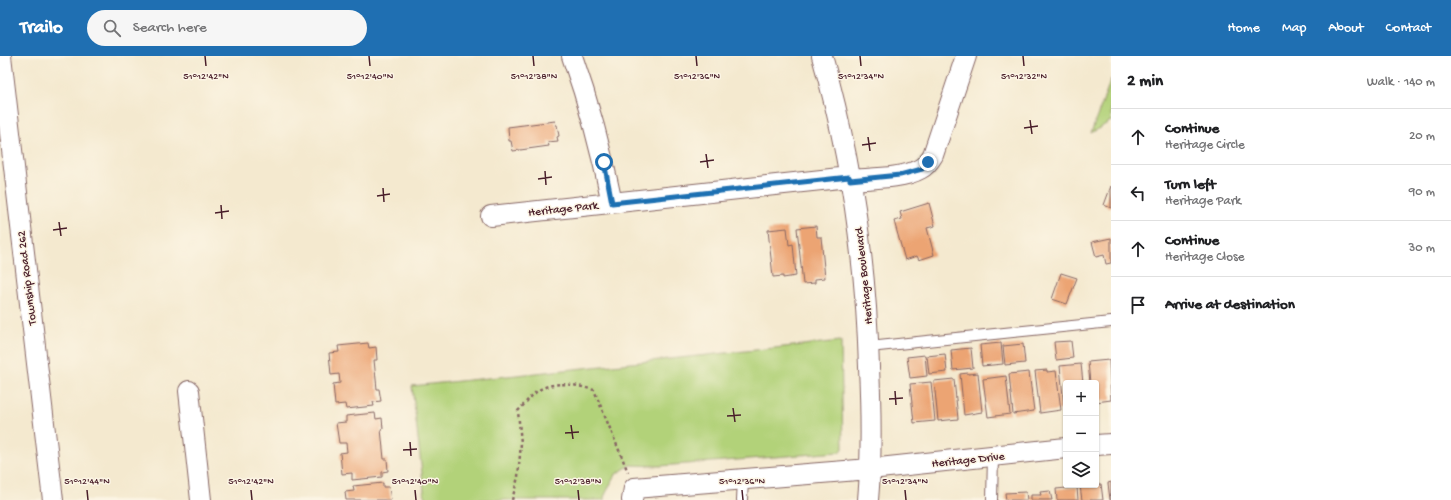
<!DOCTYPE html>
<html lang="en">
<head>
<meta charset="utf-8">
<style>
  body { margin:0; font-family:"Gochi Hand",sans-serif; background:#f6f6f6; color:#202124 }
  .controls { position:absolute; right:12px; bottom:12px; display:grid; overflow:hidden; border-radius:4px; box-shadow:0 1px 3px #0004 }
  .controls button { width:36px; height:36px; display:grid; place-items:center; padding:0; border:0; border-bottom:1px solid #e0e0e0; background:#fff; color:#202124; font:20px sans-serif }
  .stop { position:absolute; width:12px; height:12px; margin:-9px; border:3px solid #1f6fb2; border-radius:50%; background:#fff }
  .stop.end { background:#1f6fb2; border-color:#fff; box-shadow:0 1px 4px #0008 }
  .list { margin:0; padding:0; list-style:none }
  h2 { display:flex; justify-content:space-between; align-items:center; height:52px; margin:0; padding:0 16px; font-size:17px }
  h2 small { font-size:13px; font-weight:400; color:#757577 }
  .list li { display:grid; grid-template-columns:26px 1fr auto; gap:12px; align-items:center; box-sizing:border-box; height:56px; padding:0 16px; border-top:1px solid #e0e0e0 }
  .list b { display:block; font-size:15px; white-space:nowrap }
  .list p { margin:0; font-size:13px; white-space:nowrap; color:#757577 }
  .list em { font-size:13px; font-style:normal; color:#757577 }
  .icon { flex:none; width:22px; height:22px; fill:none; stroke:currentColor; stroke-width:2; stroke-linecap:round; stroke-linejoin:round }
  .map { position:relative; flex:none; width:1111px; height:444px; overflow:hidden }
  header { display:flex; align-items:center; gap:24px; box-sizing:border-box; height:56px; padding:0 20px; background:#1f6fb2; color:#fff }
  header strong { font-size:19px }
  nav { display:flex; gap:22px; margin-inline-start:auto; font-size:14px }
  .search { width:280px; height:36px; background:#f6f6f6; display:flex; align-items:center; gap:10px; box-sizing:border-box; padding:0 14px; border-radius:22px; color:#757577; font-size:15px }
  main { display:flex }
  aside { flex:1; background:#fff }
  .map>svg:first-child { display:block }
  .green { fill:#b2d279; stroke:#7e7852 }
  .building { fill:#eca473 }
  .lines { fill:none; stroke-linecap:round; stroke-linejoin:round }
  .service-casing { stroke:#866664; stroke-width:12 }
  .minor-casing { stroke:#866664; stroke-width:22 }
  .path { stroke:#866664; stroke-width:2.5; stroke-dasharray:3 3; stroke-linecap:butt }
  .service { stroke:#fff; stroke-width:10 }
  .minor { stroke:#fff; stroke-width:20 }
  .route { stroke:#1f6fb2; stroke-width:5 }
  .ticks { fill:none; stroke:#4a1f2b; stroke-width:1.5 }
  .labels { text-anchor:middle; stroke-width:3; stroke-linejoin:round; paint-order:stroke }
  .street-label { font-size:12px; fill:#4a1f2b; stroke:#fcf5e5 }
  .ticks-label { font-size:10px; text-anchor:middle; fill:#4a1f2b; stroke:#fcf5e5; stroke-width:3; stroke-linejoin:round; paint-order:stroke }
</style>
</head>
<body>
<header>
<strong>Trailo</strong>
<div class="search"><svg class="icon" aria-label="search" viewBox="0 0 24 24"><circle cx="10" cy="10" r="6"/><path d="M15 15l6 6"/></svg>Search here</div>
<nav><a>Home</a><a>Map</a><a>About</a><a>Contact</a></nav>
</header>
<main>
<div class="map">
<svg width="1111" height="444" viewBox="0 0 1111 444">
  <rect width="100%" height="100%" fill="#fcf5e5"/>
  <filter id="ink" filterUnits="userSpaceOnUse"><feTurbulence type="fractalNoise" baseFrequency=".025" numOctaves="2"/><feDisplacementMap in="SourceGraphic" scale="8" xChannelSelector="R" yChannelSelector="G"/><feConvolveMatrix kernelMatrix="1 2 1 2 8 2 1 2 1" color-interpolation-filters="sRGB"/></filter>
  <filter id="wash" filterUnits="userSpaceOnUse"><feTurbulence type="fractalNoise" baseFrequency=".012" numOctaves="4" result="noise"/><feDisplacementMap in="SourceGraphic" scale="16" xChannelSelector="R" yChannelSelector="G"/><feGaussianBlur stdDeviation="0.9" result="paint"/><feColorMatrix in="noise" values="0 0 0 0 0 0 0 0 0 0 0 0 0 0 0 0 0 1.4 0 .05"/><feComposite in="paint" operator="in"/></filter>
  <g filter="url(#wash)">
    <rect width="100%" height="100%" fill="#f4e9cf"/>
    <!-- green -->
    <path class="green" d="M 1111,23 L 1111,65 L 1091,77 Z
      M 841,285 L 843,393 L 839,396 L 660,410 L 630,409 L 615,419 L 604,441 L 604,444 L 425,444 L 412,330 Z"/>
    <g id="blocks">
      <!-- building -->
      <path class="building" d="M 555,65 L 556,69 L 557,69 L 559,80 L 557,81 L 558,85 L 548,86 L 549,90 L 513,95 L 511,85 L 509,85 L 508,71 Z
        M 1111,130 L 1111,152 L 1104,149 Z
        M 929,147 L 935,170 L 927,172 L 934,199 L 919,204 L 917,200 L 905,204 L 894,165 L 902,163 L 900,156 Z
        M 816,170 L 817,181 L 821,181 L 825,222 L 815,223 L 815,227 L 803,228 L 797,172 Z
        M 787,172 L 789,189 L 793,188 L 796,220 L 783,222 L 783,220 L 773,221 L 768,174 Z
        M 1111,182 L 1111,207 L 1106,208 L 1104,199 L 1096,201 L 1092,186 Z
        M 1061,217 L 1077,222 L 1067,248 L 1052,243 Z
        M 1071,285 L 1073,302 L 1056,304 L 1054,286 Z
        M 368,287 L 369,292 L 376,291 L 377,304 L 374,304 L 377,333 L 379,333 L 381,345 L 373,346 L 374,350 L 346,353 L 345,348 L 335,349 L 333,328 L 340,327 L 339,318 L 331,319 L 329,297 L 339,296 L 338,290 Z
        M 1001,287 L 1003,308 L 982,310 L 980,289 Z
        M 1023,288 L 1025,307 L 1005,309 L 1003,290 Z
        M 971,292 L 973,312 L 953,314 L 951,294 Z
        M 945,298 L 947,316 L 929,318 L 927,300 Z
        M 925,299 L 927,320 L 910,322 L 907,301 Z
        M 1109,304 L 1111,344 L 1096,346 L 1096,327 L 1090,327 L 1088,306 Z
        M 1081,308 L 1083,327 L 1066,327 L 1066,350 L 1064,350 L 1060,310 Z
        M 1047,314 L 1047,316 L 1056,315 L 1061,354 L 1040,357 L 1035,315 Z
        M 1029,316 L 1034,355 L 1013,358 L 1009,318 Z
        M 968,317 L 968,318 L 978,317 L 982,356 L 964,359 L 960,318 Z
        M 1006,320 L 1010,358 L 988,361 L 983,323 Z
        M 954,323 L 958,363 L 938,365 L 934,325 Z
        M 931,326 L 935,365 L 914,367 L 910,328 Z
        M 375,357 L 376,363 L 382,362 L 383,373 L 381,373 L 384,403 L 387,403 L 388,415 L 382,416 L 382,421 L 352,424 L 352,417 L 342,418 L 340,397 L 347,396 L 346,387 L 339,387 L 336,367 L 346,366 L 346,360 Z
        M 1111,426 L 1111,444 L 1110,444 L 1108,427 Z
        M 383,427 L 383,431 L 389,431 L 391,444 L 346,444 L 345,436 L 354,435 L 353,430 Z
        M 1096,428 L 1101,428 L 1103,444 L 1082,444 L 1080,430 Z
        M 1077,431 L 1078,444 L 1057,444 L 1056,433 Z
        M 1050,435 L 1052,444 L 1031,444 L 1031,439 L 1041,439 L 1040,436 Z
        M 1026,436 L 1027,444 L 1006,444 L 1005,437 Z"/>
    </g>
  </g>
  <g filter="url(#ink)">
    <use href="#blocks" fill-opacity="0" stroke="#866664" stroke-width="1"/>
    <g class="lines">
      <!-- service casing -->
      <g class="service-casing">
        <path id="service" d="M 869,291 L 1111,266
          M 742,444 L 743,423
          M 992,444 L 993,400"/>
      </g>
      <!-- minor casing -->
      <g class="minor-casing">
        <path id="minor" d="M 1,0 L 53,444
          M 572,0 C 589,48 602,97 612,147
          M 822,0 C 851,101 866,206 869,311 C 871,355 872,400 868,444
          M 850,124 C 871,122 902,123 920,113 C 926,110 930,104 933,99 L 966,0
          M 491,160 L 849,121
          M 189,335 L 201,444
          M 1096,389 L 1111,388
          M 632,444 L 634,432 L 870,413 L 1066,392"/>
      </g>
      <!-- path -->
      <path class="path" d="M 512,444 L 518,421 L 521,387 L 518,355 C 525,348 531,339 539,334 C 556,324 576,329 594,334 L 628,416"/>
      <!-- service -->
      <use href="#service" class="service"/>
      <!-- minor -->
      <use href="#minor" class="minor"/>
    </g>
  </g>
  <g class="lines" filter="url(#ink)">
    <!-- route -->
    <path class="route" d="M 604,106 L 612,147 L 849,121 L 850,124 L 900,119 L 922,113 L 928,106"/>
  </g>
  <!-- ticks -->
  <path class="ticks" d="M 205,0 L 206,10M 369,0 L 370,10M 533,0 L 534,10M 696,0 L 697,10M 860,0 L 861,10M 1023,0 L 1024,10M 1030,64 L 1032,78M 1024,72 L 1038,70M 868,81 L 870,95M 862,89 L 876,87M 706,98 L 708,112M 700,106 L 714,104M 545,115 L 546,129M 538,123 L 552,121M 383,132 L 384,146M 377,140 L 390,138M 221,149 L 222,163M 215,157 L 229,155M 59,166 L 61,180M 53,174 L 67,172M 895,335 L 896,349M 889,343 L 903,342M 733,352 L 735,366M 727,360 L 741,359M 571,369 L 573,383M 565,377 L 579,376M 410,386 L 411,400M 403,394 L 417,393M 87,434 L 88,444M 251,434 L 252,444M 415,434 L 416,444M 578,434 L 579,444M 742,434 L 743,444M 905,434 L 906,444"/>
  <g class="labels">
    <!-- street labels -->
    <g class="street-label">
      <text transform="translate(563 152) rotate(-6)" y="4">Heritage Park</text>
      <text transform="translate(863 220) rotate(-96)" y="4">Heritage Boulevard</text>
      <text transform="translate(26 222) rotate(-97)" y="4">Township Road 262</text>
      <text transform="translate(968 403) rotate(-6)" y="4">Heritage Drive</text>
    </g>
  </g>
  <g class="ticks-label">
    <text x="206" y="23">51°12'42"N</text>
    <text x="370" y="23">51°12'40"N</text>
    <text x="534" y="23">51°12'38"N</text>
    <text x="697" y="23">51°12'36"N</text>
    <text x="861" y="23">51°12'34"N</text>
    <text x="1024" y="23">51°12'32"N</text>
    <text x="87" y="428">51°12'44"N</text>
    <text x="251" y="428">51°12'42"N</text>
    <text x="415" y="428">51°12'40"N</text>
    <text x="578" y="428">51°12'38"N</text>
    <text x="742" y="428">51°12'36"N</text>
    <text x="905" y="428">51°12'34"N</text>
  </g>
</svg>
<div class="controls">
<button>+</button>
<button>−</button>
<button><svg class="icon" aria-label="layers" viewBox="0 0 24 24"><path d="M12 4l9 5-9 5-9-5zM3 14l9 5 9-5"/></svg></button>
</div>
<div class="stop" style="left:604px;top:106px"></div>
<div class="stop end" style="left:928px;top:106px"></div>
</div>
<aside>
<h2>2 min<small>Walk · 140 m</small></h2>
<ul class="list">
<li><svg class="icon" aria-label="ahead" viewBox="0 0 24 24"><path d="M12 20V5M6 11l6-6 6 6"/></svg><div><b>Continue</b><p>Heritage Circle</p></div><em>20 m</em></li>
<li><svg class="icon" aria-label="left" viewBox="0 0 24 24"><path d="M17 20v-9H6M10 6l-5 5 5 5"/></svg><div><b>Turn left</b><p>Heritage Park</p></div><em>90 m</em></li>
<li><svg class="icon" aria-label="ahead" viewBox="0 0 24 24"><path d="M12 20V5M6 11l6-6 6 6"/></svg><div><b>Continue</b><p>Heritage Close</p></div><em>30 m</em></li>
<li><svg class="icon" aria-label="arrive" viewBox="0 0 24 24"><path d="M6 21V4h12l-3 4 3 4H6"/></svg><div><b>Arrive at destination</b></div></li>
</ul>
</aside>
</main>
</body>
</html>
